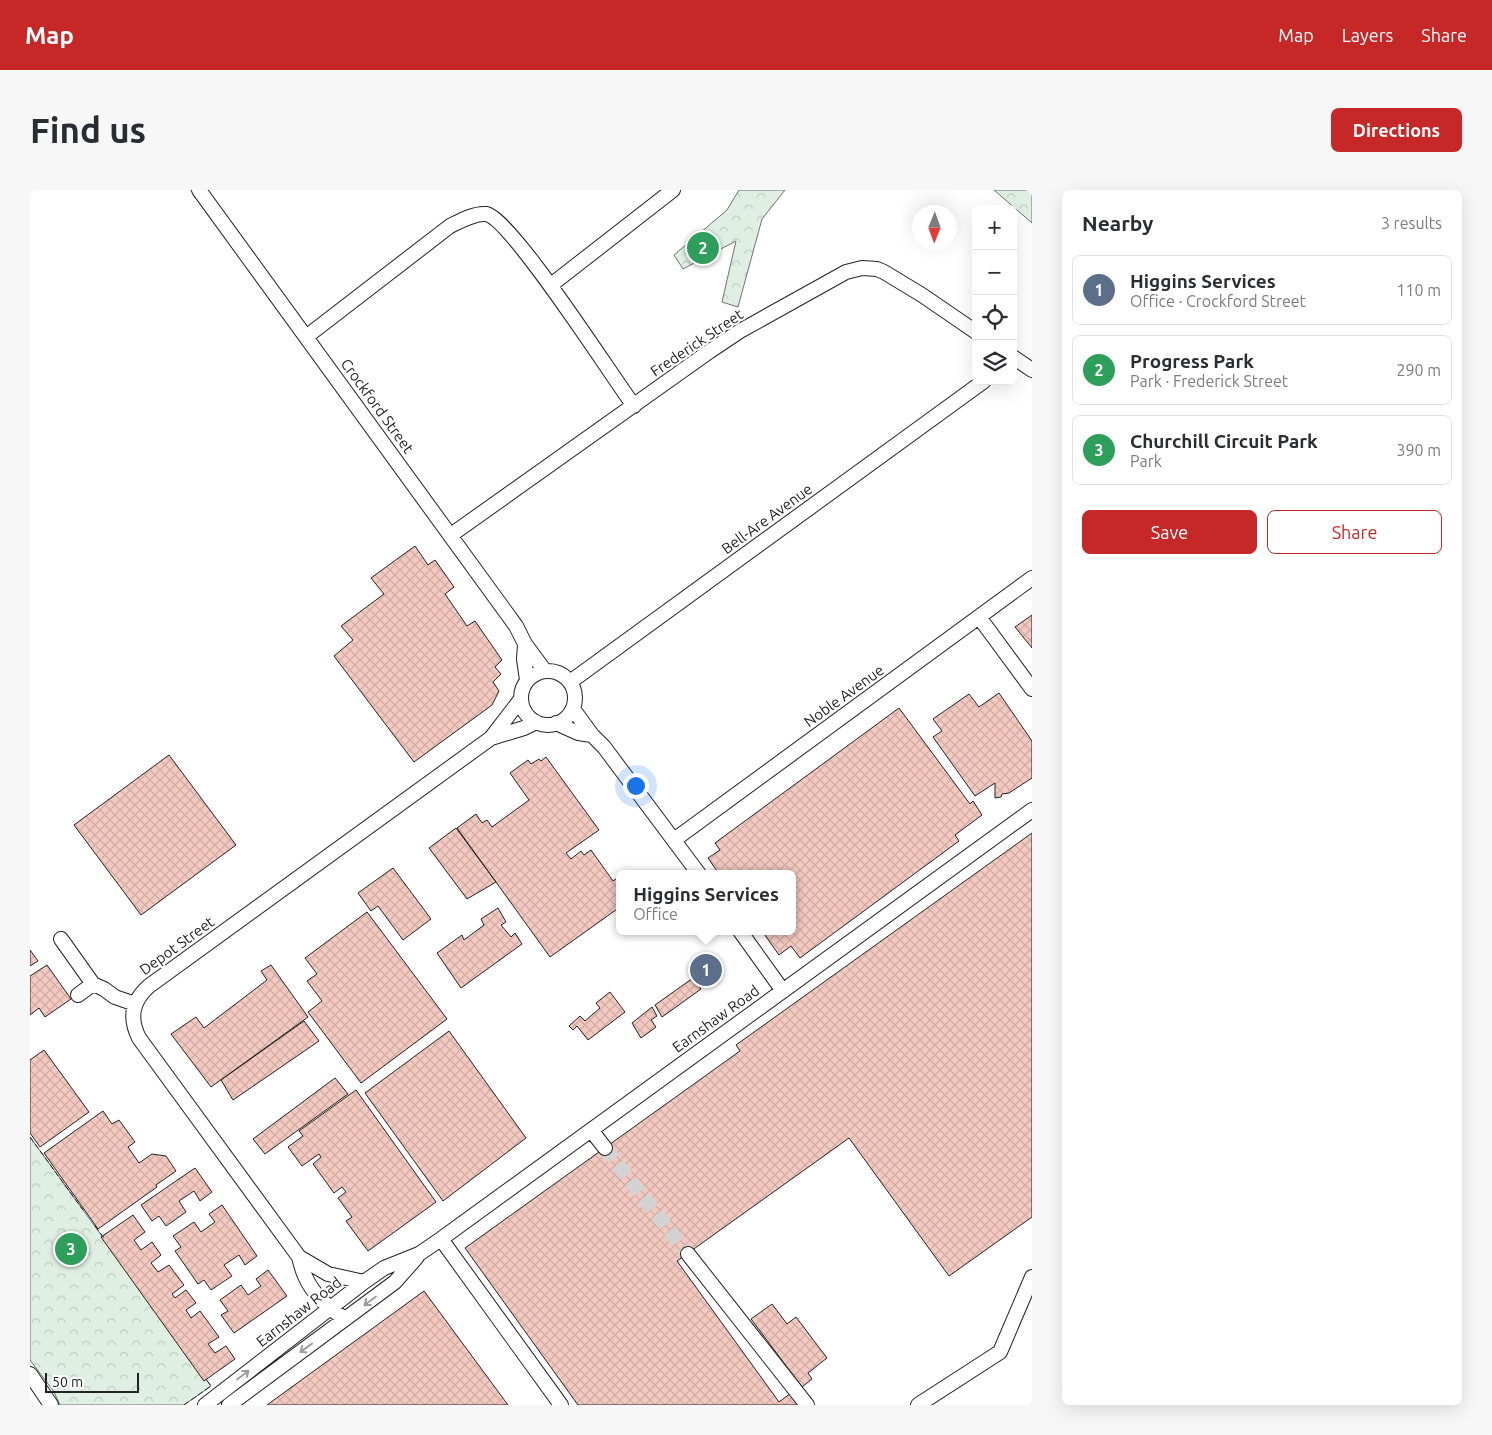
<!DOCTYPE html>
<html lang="en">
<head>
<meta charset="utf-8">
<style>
  body { margin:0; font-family:Ubuntu,sans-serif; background:#f7f7f7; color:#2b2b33 }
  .controls { position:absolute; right:15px; top:15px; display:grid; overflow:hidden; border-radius:8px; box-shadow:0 5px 20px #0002 }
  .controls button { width:45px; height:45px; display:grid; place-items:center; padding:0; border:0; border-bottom:1px solid #e1e1e2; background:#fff; color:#2b2b33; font:25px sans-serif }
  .compass { position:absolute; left:882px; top:15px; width:45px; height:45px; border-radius:50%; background:#fff; box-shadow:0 5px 20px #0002; rotate:181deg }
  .scale { position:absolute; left:15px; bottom:12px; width:94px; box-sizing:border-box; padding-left:5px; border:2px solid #222; border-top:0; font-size:14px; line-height:18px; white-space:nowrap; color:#222; -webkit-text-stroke:4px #fff; paint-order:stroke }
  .you { position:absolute; left:605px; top:595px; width:18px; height:18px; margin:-12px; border:4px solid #fff; border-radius:50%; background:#1a73e8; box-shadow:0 0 0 8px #1a73e833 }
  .badge { display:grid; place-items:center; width:32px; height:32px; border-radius:50%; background:#c62828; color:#fff; font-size:16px; font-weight:700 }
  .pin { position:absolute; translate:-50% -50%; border:2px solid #fff; box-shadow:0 1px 5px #0006 }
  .popup { position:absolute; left:586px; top:680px; width:180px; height:65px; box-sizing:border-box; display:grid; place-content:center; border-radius:8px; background:#fff; filter:drop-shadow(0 1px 4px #0005); font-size:16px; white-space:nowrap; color:#7c7c81 }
  .popup b { font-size:19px; color:#2b2b33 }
  .popup::after { content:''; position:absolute; left:50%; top:100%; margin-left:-10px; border:10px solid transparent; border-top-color:#fff }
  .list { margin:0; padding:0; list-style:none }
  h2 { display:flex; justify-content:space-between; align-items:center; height:65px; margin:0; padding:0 20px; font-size:21px }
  h2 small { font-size:16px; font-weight:400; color:#7c7c81 }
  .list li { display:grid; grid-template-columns:32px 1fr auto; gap:15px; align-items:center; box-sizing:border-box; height:70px; margin:0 10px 10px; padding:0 10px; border:1px solid #e1e1e2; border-radius:8px }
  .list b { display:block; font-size:19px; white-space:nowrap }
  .list p { margin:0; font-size:16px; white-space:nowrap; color:#7c7c81 }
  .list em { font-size:16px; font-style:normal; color:#7c7c81 }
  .actions { display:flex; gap:10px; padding:15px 20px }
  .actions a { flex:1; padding:11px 0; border:1px solid #c62828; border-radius:8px; text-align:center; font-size:18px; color:#c62828 }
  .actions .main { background:#c62828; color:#fff }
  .icon { flex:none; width:28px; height:28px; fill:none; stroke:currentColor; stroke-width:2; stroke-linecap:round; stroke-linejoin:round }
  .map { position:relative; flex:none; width:1002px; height:1215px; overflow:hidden; border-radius:8px }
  header { display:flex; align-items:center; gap:30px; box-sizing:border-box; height:70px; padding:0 25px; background:#c62828; color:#fff }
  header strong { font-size:24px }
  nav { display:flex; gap:28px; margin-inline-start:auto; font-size:18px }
  .intro { display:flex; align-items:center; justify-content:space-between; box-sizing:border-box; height:120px; padding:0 30px }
  h1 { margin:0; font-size:35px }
  .button { padding:12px 22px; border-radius:8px; background:#c62828; color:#fff; font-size:18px; font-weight:700 }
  main { display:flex; gap:30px; padding:0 30px }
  aside { flex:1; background:#fff; border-radius:8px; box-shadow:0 5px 20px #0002 }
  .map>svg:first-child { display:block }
  .park { fill:url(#park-crowns); stroke:#6f6f6f }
  .building { fill:url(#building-cross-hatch); stroke:#222 }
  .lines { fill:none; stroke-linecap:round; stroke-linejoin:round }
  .minor-tunnel { stroke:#d3d3d3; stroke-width:14; stroke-dasharray:14 7; stroke-linecap:butt }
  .minor-casing { stroke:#222; stroke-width:16 }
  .minor { stroke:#fff; stroke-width:14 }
  .fence { stroke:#222; stroke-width:1; stroke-dasharray:6 2.5; stroke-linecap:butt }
  .oneway { stroke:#9c9c9c }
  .labels { text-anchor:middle; stroke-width:4; stroke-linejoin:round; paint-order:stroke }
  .street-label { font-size:15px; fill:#222; stroke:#fff }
</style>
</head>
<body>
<header>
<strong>Map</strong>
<nav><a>Map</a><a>Layers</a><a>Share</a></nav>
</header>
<div class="intro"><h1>Find us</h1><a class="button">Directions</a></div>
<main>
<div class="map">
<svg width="1002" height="1215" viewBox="0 0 1002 1215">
  <defs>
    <pattern id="park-crowns" width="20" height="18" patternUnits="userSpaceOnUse" patternTransform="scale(1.25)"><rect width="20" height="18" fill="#e0efe3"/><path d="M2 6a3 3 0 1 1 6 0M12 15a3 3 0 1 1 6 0" fill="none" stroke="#c0cdc2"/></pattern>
    <pattern id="building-cross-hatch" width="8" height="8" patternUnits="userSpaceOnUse" patternTransform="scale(1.25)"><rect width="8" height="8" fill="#f3c9c0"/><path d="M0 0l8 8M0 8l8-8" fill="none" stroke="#d0aca5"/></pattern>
  </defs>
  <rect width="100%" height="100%" fill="#fff"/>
  <!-- park -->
  <path class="park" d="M 709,0 L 755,0 L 732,29 L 708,117 L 692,112 L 706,51 L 653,79 L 644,65 L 697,20 Z
    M 964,0 L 1002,0 L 1002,33 Z
    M 0,947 L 181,1196 L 154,1215 L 30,1215 L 24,1202 L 0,1170 Z"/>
  <!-- building -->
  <path class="building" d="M 385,356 L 398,375 L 405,370 L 424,397 L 415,404 L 437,436 L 445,431 L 472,470 L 465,477 L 471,484 L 463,492 L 469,501 L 462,515 L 384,572 L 304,466 L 323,450 L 311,436 L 354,404 L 341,388 Z
    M 1002,425 L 1002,458 L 985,437 Z
    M 969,503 L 1002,551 L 1002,588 L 979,603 L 972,604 L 971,607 L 965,608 L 965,593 L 945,606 L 903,547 L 912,541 L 903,529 L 939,504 L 949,517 Z
    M 869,518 L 940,614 L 943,611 L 952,625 L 925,645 L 929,651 L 770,768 L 761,756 L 749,765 L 732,741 L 762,741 L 762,684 L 689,684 L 678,668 L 690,660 L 685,653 Z
    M 139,565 L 206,655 L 111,725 L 44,635 Z
    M 516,567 L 569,640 L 536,663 L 541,669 L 551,661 L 554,665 L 561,660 L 583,691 L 590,686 L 590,717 L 520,767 L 427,638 L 446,624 L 452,633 L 457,630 L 462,637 L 499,610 L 480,583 L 498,570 L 501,574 L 509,569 L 511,571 Z
    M 426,638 L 466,692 L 437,709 L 399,658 Z
    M 1002,643 L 1002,1027 L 919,1086 L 819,948 L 647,1071 L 749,1212 L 761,1203 L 769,1215 L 548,1215 L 435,1058 L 710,861 L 706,855 Z
    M 363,678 L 401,729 L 373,750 L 348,716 L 341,721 L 328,703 Z
    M 468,718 L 476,732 L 471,735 L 481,747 L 485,743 L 492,754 L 431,798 L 407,763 L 432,745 L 434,750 L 454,735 L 451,729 Z
    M 337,722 L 417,829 L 331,893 L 278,822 L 292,811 L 277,791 L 287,784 L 275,768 Z
    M 0,760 L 8,771 L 0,776 Z
    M 17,775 L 41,809 L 15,827 L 9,818 L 0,825 L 0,786 Z
    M 241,775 L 278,827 L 181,897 L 141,844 L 166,827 L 174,838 L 237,790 L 231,781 Z
    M 663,788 L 671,799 L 632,827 L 625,815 Z
    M 580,802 L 595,822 L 558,850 L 547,836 L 543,840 L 539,836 L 550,826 L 555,831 L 570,818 L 566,813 Z
    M 622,817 L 627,826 L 621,830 L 626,837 L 611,848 L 602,833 Z
    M 274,831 L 289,851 L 203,910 L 191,890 Z
    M 419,841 L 496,948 L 413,1011 L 335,903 Z
    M 14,860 L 59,922 L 10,957 L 0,943 L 0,870 Z
    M 305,888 L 318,904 L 235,964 L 223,949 Z
    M 326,900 L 406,1012 L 338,1061 L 316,1031 L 322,1027 L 308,1008 L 316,1002 L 312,997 L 304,1003 L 283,974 L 291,967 L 289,964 L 272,976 L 258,957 L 273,946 L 269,941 Z
    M 73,921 L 82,934 L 89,930 L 105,952 L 98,957 L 109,973 L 122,964 L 136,966 L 146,981 L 126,995 L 127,997 L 68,1039 L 14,963 Z
    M 165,978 L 182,1002 L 170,1011 L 164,1001 L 149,1011 L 156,1022 L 136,1036 L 129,1026 L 122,1031 L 111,1015 Z
    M 192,1015 L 227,1066 L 215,1075 L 209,1065 L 194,1075 L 202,1086 L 181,1100 L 174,1090 L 168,1094 L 145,1061 L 151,1057 L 143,1046 L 164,1032 L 171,1042 L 185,1032 L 179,1024 Z
    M 103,1025 L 115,1042 L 104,1050 L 111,1060 L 122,1052 L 131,1065 L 121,1073 L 128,1082 L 139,1075 L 154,1095 L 142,1104 L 145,1108 L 156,1100 L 166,1113 L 156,1120 L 161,1128 L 170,1121 L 189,1147 L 178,1154 L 185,1163 L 196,1156 L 205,1169 L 174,1191 L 71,1047 Z
    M 238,1080 L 257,1106 L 204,1143 L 191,1125 L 198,1121 L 190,1110 L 211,1095 L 218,1105 L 231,1096 L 226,1089 Z
    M 394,1101 L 478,1215 L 237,1215 Z
    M 742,1114 L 757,1134 L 766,1127 L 797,1168 L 778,1183 L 782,1189 L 772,1197 L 721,1129 Z"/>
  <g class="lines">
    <!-- minor-tunnel -->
    <path class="minor-tunnel" d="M 575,958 L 658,1064"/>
    <!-- minor casing -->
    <g class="minor-casing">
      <path id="minor" d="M 169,0 L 486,436 L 495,454 L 515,481
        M 521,95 L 643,0
        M 276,147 L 420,36 C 430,31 444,23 456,24 C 481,28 583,188 604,216
        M 983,167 L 1002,180
        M 421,345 L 680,161 L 710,141 L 816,82 L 832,78 L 847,79 L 854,82 L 892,105 L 946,142
        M 949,427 L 1002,499
        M 495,454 L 494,469 L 497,490
        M491 508a27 27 0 1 1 54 0a27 27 0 1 1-54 0Z
        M 540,492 L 954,191
        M 543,519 L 562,545 L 574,557 L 669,684
        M 526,533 L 548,543 L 562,545
        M 461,548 L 494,538 L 506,532
        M 644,650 L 1002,388
        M 710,741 L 753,801
        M 31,749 L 63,794 L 74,799 L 85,807 L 105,814
        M 48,805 L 63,794
        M 561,940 L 575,958
        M 411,1049 L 531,1215
        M 658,1064 L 777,1215
        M 269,1067 L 298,1084 L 334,1092
        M 315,1129 C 299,1118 283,1105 275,1086 C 272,1080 271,1074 269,1067 L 109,848 C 99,828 102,811 119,796 L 461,548 L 491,509
        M 0,1184 L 21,1215
        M 175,1215 L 334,1092 L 354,1078 L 389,1064 L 411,1049 L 1002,620
        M 199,1215 L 365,1092 L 387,1067
        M 888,1215 L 970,1162 L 1002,1087"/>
    </g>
    <!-- minor -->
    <use href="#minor" class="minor"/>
    <!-- fence -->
    <path class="fence" d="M 0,947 L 53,1020
      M 65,1036 L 74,1048
      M 154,1215 L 181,1196 L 175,1188"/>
  </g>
  <!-- one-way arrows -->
  <defs><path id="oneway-shaft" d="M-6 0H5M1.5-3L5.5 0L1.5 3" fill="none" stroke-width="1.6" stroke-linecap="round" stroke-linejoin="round" transform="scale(1.25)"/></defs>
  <g class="oneway">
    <use href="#oneway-shaft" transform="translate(340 1111) rotate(143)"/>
    <use href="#oneway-shaft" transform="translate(276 1158) rotate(144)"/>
    <use href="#oneway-shaft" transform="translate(213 1185) rotate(-37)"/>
  </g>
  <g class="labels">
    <!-- street labels -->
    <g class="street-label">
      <text transform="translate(667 153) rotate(-34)" y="5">Frederick Street</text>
      <text transform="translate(347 216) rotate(54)" y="5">Crockford Street</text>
      <text transform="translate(737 329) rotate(-36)" y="5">Bell-Are Avenue</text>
      <text transform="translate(814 506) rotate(-36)" y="5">Noble Avenue</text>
      <text transform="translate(147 756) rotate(-36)" y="5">Depot Street</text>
      <text transform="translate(686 829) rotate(-36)" y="5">Earnshaw Road</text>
      <text transform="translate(269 1122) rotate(-38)" y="5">Earnshaw Road</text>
    </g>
  </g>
</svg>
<div class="controls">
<button>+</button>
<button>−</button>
<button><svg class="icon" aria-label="locate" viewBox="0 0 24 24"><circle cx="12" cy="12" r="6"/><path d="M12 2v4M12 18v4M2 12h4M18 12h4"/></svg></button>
<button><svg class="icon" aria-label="layers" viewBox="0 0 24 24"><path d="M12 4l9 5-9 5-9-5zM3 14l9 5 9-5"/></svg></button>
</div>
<svg class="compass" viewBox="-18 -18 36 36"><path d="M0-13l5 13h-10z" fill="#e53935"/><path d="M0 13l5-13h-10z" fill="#7c7c81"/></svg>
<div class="scale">50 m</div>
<div class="you"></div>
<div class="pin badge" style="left:676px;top:780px;background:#5c6f8a">1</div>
<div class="popup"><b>Higgins Services</b>Office</div>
<div class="pin badge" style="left:673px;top:58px;background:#2e9e5b">2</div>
<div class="pin badge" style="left:41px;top:1059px;background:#2e9e5b">3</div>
</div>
<aside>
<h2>Nearby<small>3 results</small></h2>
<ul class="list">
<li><span class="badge" style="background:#5c6f8a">1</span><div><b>Higgins Services</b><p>Office · Crockford Street</p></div><em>110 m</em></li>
<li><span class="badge" style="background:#2e9e5b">2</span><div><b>Progress Park</b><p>Park · Frederick Street</p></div><em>290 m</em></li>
<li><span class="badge" style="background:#2e9e5b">3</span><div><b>Churchill Circuit Park</b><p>Park</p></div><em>390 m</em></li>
</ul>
<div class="actions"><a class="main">Save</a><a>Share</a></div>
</aside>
</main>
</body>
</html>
